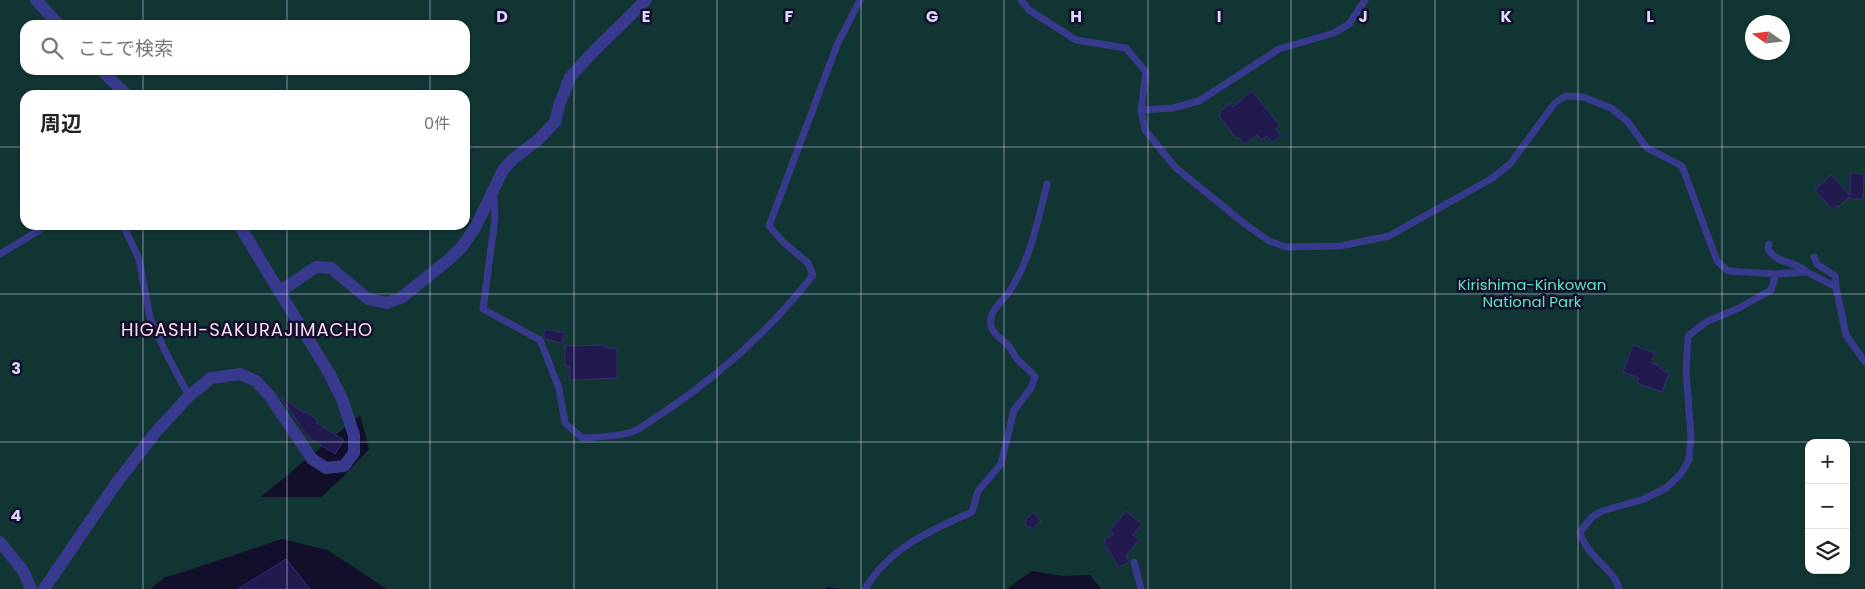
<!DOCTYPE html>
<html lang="ja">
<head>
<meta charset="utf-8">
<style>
  body { margin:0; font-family:Poppins,"Noto Sans JP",sans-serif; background:#f6f6f6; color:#222 }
  .controls { position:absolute; right:15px; bottom:15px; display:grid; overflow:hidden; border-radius:10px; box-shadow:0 1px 4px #0004 }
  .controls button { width:45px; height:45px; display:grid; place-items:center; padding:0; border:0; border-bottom:1px solid #e0e0e0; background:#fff; color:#222; font:25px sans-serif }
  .compass { position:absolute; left:1745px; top:15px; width:45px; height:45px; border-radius:50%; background:#fff; box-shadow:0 1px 4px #0004; rotate:284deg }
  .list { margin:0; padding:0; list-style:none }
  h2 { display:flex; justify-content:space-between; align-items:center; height:65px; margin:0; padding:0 20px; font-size:21px }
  h2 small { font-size:16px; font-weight:400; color:#767676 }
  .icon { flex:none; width:28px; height:28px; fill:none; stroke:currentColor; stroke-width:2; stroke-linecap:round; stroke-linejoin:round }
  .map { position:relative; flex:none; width:1865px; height:589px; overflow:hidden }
  .search { position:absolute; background:#fff; box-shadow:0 1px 4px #0004; left:20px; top:20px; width:450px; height:55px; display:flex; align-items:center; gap:12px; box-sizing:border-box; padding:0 18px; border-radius:15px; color:#767676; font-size:19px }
  .panel { position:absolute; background:#fff; box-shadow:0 1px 4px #0004; left:20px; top:90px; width:450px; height:140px; border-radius:15px }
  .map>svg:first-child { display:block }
  .green { fill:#113532; fill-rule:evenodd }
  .building { fill:#211a4c; stroke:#362a7a }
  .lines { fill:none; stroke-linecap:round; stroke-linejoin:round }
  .lane { stroke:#37398c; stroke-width:7 }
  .street { stroke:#37398c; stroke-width:12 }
  .grid { fill:none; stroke:#dad8ff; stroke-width:1; stroke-opacity:0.55 }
  .labels { text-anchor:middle; stroke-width:5; stroke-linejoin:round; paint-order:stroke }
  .park-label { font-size:15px; fill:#5ce8bd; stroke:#120f2a }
  .quarter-label { font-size:18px; letter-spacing:1px; fill:#ffdaf4; stroke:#120f2a }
  .grid-label { font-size:16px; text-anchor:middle; font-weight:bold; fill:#dad8ff; stroke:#120f2a; stroke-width:5; stroke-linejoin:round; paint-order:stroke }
</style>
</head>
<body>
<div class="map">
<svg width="1865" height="589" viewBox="0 0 1865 589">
  <rect width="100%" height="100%" fill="#120f2a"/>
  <!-- green -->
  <path class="green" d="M 0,0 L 1865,0 L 1865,589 L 1101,589 L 1090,575 L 1063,576 L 1032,571 L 1007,589 L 841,589 L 828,587 L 825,589 L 387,589 L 327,550 L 282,539 L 174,575 L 165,577 L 150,589 L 0,589 ZM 1752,22 L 1782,22 L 1782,52 L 1752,52 ZM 25,25 L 465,25 L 465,70 L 25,70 ZM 25,95 L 465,95 L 465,225 L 25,225 ZM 360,415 L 369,449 L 342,478 L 321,497 L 261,497 ZM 1809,443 L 1846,443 L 1846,570 L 1809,570 Z"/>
  <!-- building -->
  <path class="building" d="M 1252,91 L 1280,126 L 1276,129 L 1281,136 L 1272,142 L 1267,136 L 1262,140 L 1257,135 L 1244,144 L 1238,137 L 1236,138 L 1219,116 L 1221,114 L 1219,112 L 1230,103 L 1233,107 Z
    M 1851,173 L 1864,174 L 1863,199 L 1849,199 L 1849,197 L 1839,207 L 1838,205 L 1833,210 L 1815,190 L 1831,175 L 1850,195 Z
    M 545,329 L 564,333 L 562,343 L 545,339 L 543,336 Z
    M 604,345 L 605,348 L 617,348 L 617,378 L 570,380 L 570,366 L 565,366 L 565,346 Z
    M 1633,345 L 1655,353 L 1651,363 L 1661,367 L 1660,369 L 1669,373 L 1662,392 L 1637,383 L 1639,378 L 1623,372 Z
    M 281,397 L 304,413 L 305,411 L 318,421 L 317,423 L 344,440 L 335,454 L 308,437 Z
    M 1126,511 L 1142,524 L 1133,535 L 1139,540 L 1126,556 L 1129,562 L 1119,567 L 1104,543 L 1106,542 L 1104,540 L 1114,534 L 1110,530 Z
    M 1034,512 L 1041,521 L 1032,529 L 1025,524 L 1027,518 Z
    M 286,559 L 310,589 L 238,589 Z"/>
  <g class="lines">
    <!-- lane -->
    <path class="lane" d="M 1021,0 L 1029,10 L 1076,40 L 1126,48 L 1146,72 L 1141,110 L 1145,130 L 1176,168 L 1245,224 L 1269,241 L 1286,247 L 1340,246 L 1389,236 L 1491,179 L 1510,164 L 1543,119 L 1555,103 L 1565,96 L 1583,97 L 1611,108 L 1627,121 L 1647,148 L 1682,166 L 1717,261 L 1728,271 L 1776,274 L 1807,272 L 1836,287 L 1846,335 L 1865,362
      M 1141,110 L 1173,108 L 1199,101 L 1279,49 L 1334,33 L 1349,24 L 1365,0
      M 494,195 L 495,218 L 483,309 L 540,340 L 559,388 L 565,423 L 582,438 C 599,437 616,437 632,432 C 643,428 654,418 664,412 C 721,374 771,329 813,275 L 808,263 L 783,242 L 769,226 L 837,45 L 860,0
      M 123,225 L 139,259 L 150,318 L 166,353 L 189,396
      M 1769,244 L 1768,249 C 1778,265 1794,260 1807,272
      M 0,254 L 38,231 L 42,225
      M 1814,257 L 1817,264 L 1835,276 L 1836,287
      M 1134,562 L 1141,589
      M 865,589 C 889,548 931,530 972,512 L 978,491 L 1001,464 L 1014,410 L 1031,388 L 1035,377 C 1030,370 1025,367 1019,361 C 1014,357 1013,350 1008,345 C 1003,339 996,337 992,329 C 985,313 1003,302 1011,289 C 1031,257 1038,220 1047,184
      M 1619,589 C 1617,571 1586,557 1580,532 L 1592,517 L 1602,511 L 1644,499 L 1666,488 L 1680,475 L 1689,460 L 1691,435 L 1686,372 L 1688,336 L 1706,322 L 1739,308 L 1771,290 L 1776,274"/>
    <!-- street -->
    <path class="street" d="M 36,0 L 59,25
      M 101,70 L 127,95
      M 279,292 L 316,267 L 331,268 L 368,299 L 386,303 L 401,298 L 448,260 L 462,247 L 476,226 L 503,170 L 513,159 L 539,139 L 555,122 L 559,106 L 570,77 L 593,52 L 646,0
      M 0,542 L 24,572 L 31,589
      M 44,589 L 115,485 L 155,433 L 189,396 L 211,378 L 240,374 L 256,381 L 269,395 L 312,459 L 326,468 L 344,466 L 354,453 L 354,435 L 342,399 L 329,373 L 239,225"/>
  </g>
  <!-- grid -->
  <path class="grid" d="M 143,0 L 143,25M 287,0 L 287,25M 430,0 L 430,25M 574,0 L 574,589M 717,0 L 717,589M 861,0 L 861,589M 1004,0 L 1004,589M 1148,0 L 1148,589M 1291,0 L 1291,589M 1435,0 L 1435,589M 1578,0 L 1578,589M 1722,0 L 1722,589M 143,70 L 143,95M 287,70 L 287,95M 430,70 L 430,95M 0,147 L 25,147M 465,147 L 1865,147M 143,225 L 143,589M 287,225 L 287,589M 430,225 L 430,589M 0,294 L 1865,294M 0,442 L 1865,442"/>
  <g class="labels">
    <!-- park labels -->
    <g class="park-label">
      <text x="1532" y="290">Kirishima-Kinkowan<tspan x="1532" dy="17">National Park</tspan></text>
    </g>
    <!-- quarter labels -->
    <g class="quarter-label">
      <text x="247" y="336">HIGASHI-SAKURAJIMACHO</text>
    </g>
  </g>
  <g class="grid-label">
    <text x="502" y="22">D</text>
    <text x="646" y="22">E</text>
    <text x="789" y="22">F</text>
    <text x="932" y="22">G</text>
    <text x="1076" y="22">H</text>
    <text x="1219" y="22">I</text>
    <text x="1363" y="22">J</text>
    <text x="1506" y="22">K</text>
    <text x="1650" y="22">L</text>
    <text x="16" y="374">3</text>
    <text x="16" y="521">4</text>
  </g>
</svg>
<div class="controls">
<button>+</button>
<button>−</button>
<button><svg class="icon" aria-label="layers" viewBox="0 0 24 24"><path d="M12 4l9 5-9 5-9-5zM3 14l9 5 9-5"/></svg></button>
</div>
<svg class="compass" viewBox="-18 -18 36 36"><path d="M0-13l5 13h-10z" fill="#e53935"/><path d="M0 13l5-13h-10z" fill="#767676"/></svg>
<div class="search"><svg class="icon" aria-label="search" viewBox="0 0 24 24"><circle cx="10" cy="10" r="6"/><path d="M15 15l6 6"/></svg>ここで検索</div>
<section class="panel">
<h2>周辺<small>0件</small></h2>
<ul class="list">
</ul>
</section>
</div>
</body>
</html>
